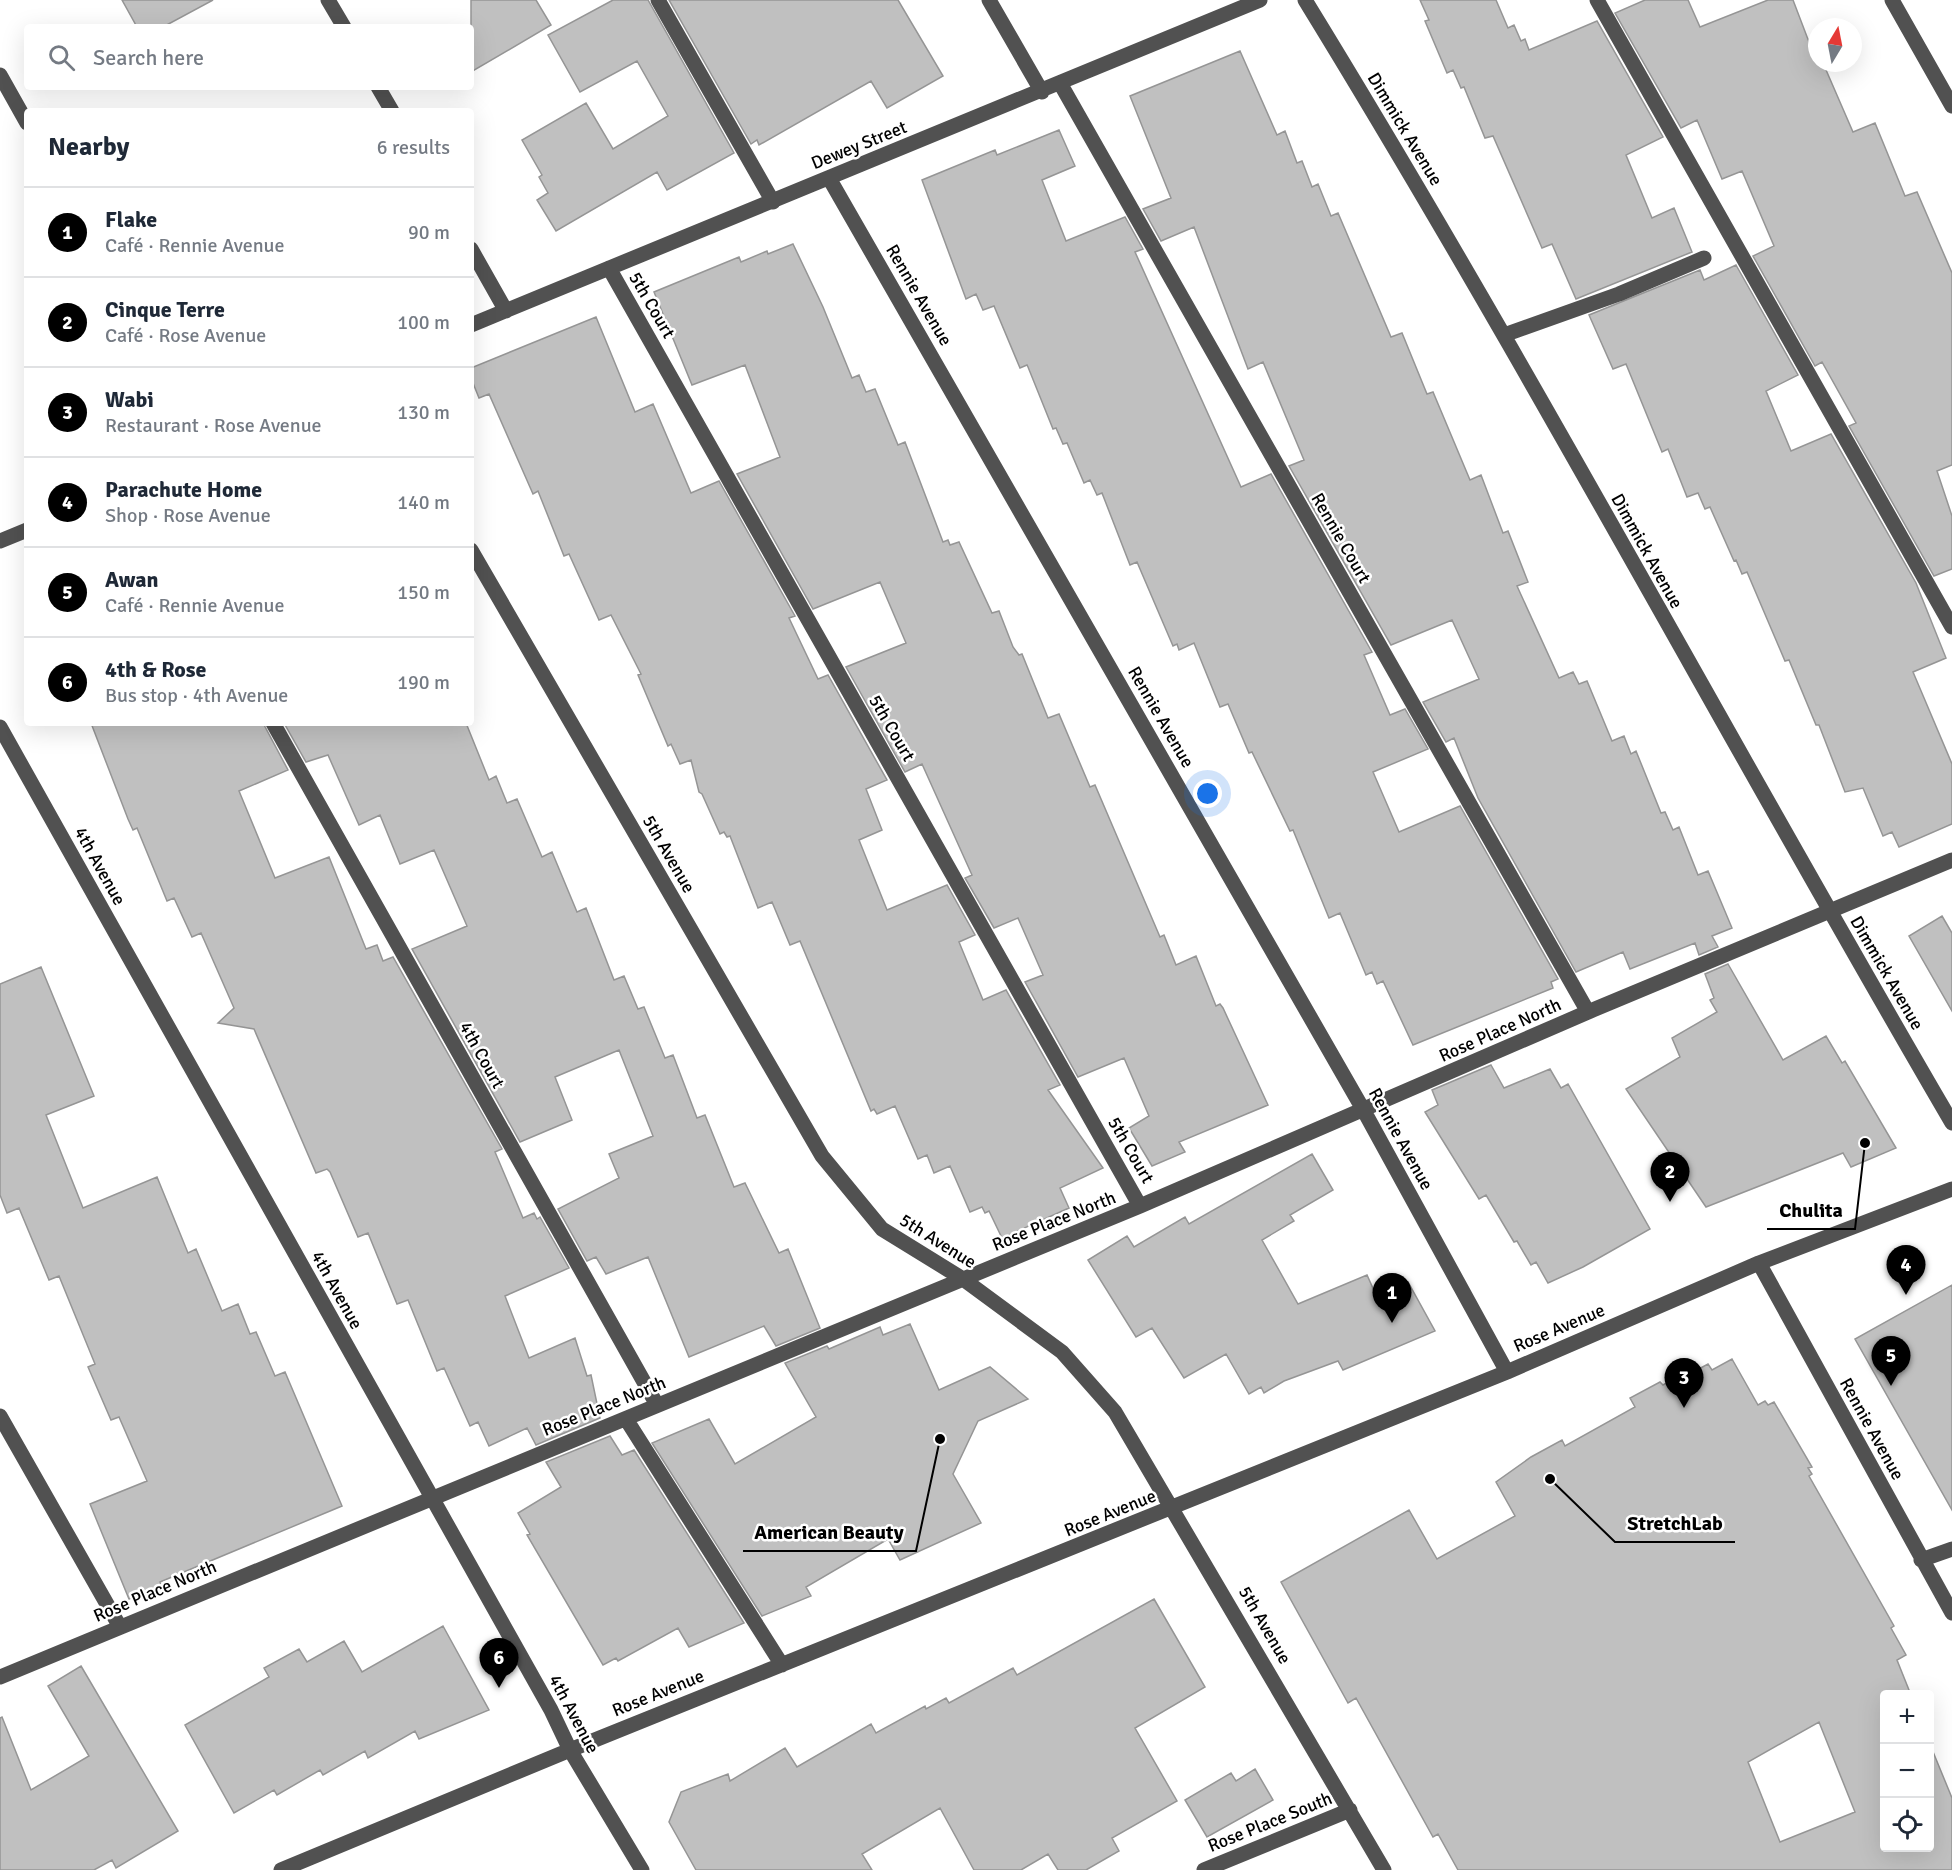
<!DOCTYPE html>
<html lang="en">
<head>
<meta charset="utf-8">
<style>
  body { margin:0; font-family:Signika,sans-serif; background:#f6f6f7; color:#1f2937 }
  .controls { position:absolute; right:18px; bottom:18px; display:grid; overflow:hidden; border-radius:6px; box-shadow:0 6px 24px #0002 }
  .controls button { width:54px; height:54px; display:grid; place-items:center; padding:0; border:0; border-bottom:2px solid #e0e1e3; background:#fff; color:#1f2937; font:30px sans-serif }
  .compass { position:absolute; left:1808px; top:18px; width:54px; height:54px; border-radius:50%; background:#fff; box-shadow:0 6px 24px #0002; rotate:10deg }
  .you { position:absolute; left:1208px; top:794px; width:21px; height:21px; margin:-15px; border:4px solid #fff; border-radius:50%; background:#1a73e8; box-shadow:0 0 0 9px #1a73e833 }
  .badge { display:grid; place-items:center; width:39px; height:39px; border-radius:50%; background:#000; color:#fff; font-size:20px; font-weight:700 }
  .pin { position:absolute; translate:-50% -50px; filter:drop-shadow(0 2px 3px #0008) }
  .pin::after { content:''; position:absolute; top:32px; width:21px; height:18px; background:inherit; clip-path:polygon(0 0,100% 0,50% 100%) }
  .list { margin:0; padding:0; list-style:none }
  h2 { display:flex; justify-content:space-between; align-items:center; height:78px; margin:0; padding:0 24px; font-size:26px }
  h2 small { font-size:20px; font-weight:400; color:#747a83 }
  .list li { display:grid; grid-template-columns:39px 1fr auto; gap:18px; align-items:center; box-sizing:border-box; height:90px; padding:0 24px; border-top:2px solid #e0e1e3 }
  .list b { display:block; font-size:22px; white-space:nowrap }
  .list p { margin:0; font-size:20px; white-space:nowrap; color:#747a83 }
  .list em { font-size:20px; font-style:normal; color:#747a83 }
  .icon { flex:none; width:33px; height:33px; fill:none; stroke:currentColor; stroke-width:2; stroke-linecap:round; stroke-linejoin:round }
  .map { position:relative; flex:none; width:1952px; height:1870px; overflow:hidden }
  .search { position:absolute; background:#fff; box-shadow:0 6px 24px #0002; left:24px; top:24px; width:450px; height:66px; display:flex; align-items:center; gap:15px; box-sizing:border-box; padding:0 21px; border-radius:6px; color:#747a83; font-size:22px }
  .panel { position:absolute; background:#fff; box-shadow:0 6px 24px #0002; left:24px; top:108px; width:450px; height:618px; border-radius:6px }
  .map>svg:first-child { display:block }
  .building { fill:#c0c0c0; stroke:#959595; stroke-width:1.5; fill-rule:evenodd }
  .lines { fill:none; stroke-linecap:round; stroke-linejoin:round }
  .minor { stroke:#515151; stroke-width:15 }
  .labels { text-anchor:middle; stroke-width:5; stroke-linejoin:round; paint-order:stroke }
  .street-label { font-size:18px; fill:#000; stroke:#fff }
  .leader { fill:none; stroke:#000; stroke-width:2 }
  .callout-dot { fill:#000; stroke:#fff; stroke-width:2 }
  .callout-label { font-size:20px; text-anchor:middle; font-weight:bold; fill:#000; stroke:#fff; stroke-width:5; stroke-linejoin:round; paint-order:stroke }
</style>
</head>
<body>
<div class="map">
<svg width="1952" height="1870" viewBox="0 0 1952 1870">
  <rect width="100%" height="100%" fill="#fff"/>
  <!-- building -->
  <path class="building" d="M 122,0 L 213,0 L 163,27 L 137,27 Z
    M 471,0 L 536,0 L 551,25 L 471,72 Z
    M 613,0 L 648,0 L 734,153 L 667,190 L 657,172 L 556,231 L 537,200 L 548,193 L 539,177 L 542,175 L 522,140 L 586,103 L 613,149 L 668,116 L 637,61 L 580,92 L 548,35 Z
    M 669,0 L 898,0 L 943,76 L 887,108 L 871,81 L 759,145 L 757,140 L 751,144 Z
    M 1420,0 L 1496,0 L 1508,28 L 1514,25 L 1521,41 L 1525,39 L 1529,50 L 1597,21 L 1663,137 L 1626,155 L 1652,218 L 1674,208 L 1692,252 L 1576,299 L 1552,244 L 1542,248 L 1493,136 L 1485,138 L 1464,87 L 1461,88 L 1453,70 L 1447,73 L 1425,21 L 1429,20 Z
    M 1645,0 L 1688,0 L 1700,27 L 1768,0 L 1793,0 L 1817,63 L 1823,63 L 1853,132 L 1875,123 L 1905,196 L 1917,192 L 1952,273 L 1952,465 L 1937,471 L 1952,516 L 1952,569 L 1934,576 L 1849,426 L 1856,423 L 1822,362 L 1815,366 L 1753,256 L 1774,246 L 1742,171 L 1722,179 L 1697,120 L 1681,128 L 1615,13 Z
    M 1240,51 L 1277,135 L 1285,131 L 1297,163 L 1302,161 L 1312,187 L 1318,184 L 1331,216 L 1338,213 L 1391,337 L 1402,333 L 1427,394 L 1433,392 L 1470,480 L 1481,475 L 1503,533 L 1508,531 L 1528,582 L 1517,586 L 1559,678 L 1573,672 L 1579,684 L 1587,681 L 1612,741 L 1624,736 L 1631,754 L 1636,751 L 1661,813 L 1665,812 L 1673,830 L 1679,827 L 1698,875 L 1708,871 L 1732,928 L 1712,936 L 1718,947 L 1699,955 L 1695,943 L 1630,969 L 1623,952 L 1576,972 L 1478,798 L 1454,738 L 1446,742 L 1423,702 L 1479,679 L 1452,620 L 1391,645 L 1289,466 L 1304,460 L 1263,362 L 1248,369 L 1194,227 L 1161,241 L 1143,209 L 1171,198 L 1130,96 Z
    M 1059,130 L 1075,166 L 1042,180 L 1066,241 L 1125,217 L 1143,249 L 1135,252 L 1241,487 L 1271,474 L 1372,652 L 1364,655 L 1390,715 L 1405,709 L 1428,749 L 1373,772 L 1399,832 L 1460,806 L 1558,979 L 1551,982 L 1553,988 L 1413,1045 L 1383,981 L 1377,984 L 1372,972 L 1366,975 L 1340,913 L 1329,918 L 1293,830 L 1290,831 L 1252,752 L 1249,753 L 1228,704 L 1220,707 L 1194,643 L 1179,650 L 1177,644 L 1173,646 L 1137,562 L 1130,565 L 1102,493 L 1097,495 L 1090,480 L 1084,483 L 1067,443 L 1063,444 L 1056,428 L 1053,429 L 1028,367 L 1027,365 L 1020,368 L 994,306 L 983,310 L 976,294 L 966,299 L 922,180 L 995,150 L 997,155 Z
    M 793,244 L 823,307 L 852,378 L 859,375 L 866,392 L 875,389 L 898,445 L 905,442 L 943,542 L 948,540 L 950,545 L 959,542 L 992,613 L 999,611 L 1013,647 L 1019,655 L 1022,654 L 1048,718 L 1059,714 L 1090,787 L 1095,785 L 1160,937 L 1164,935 L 1176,965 L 1196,956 L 1216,1006 L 1220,1004 L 1223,1008 L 1268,1105 L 1179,1142 L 1185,1152 L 1152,1166 L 1129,1128 L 1149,1116 L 1124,1058 L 1078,1077 L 1025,982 L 1043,975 L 1018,918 L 994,928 L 965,878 L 972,875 L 922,764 L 905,772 L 846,667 L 906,643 L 880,582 L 813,609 L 737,474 L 780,457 L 745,365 L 692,385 L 654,292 L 739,257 L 741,262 L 767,251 L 768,254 Z
    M 1736,265 L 1798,375 L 1766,391 L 1791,451 L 1831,434 L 1916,583 L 1946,658 L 1913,672 L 1952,764 L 1952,824 L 1899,847 L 1892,832 L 1883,836 L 1863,788 L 1845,792 L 1819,725 L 1816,725 L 1789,660 L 1785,661 L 1747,572 L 1742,574 L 1736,560 L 1734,561 L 1710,507 L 1705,509 L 1698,493 L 1687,497 L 1668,449 L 1662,452 L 1626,364 L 1613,369 L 1589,315 L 1700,270 L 1704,280 Z
    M 596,317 L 635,412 L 653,404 L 691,493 L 719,481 L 795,616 L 789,618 L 818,679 L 828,675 L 887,780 L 866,789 L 882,830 L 859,840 L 887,910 L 947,885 L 975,935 L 959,942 L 983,1000 L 1006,990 L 1060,1085 L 1048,1090 L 1103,1168 L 1060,1188 L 1069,1208 L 1002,1238 L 989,1211 L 985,1213 L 982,1207 L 970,1212 L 950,1166 L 934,1173 L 927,1155 L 918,1159 L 895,1106 L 877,1114 L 874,1109 L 871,1111 L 800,941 L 790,945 L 772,902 L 758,908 L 730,836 L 727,837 L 724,832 L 720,834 L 702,794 L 699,792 L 691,760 L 680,764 L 671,744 L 668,746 L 638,675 L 641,674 L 611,615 L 599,620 L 569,554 L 564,556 L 538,491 L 533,494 L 489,394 L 479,398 L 471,378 L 471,368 Z
    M 91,723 L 263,723 L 288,770 L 239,791 L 275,878 L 329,857 L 366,949 L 377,945 L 383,961 L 393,957 L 502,1149 L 495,1152 L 523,1218 L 534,1213 L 537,1219 L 540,1217 L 569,1268 L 505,1296 L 529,1358 L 575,1338 L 587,1376 L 591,1375 L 600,1418 L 536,1445 L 527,1428 L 489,1446 L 478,1422 L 470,1426 L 444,1368 L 437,1371 L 408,1300 L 397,1304 L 368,1233 L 358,1237 L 330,1172 L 327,1169 L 316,1173 L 254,1029 L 218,1023 L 234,1008 L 201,933 L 192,937 L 174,898 L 167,901 L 137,828 L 133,830 L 128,819 Z
    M 284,723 L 466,723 L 489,780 L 496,776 L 507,803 L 517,799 L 542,857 L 552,852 L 577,912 L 586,908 L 614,980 L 624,976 L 638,1009 L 644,1007 L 665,1058 L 673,1055 L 697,1118 L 705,1115 L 734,1187 L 745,1183 L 779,1253 L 788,1249 L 820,1328 L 776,1346 L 764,1326 L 689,1357 L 648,1257 L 606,1274 L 596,1257 L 587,1261 L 558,1209 L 619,1178 L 609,1154 L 653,1136 L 619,1050 L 555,1077 L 572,1120 L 520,1142 L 412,949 L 467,926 L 434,850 L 400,864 L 380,815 L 359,825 L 328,755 L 306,762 Z
    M 1942,916 L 1952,933 L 1952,1011 L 1909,936 Z
    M 1728,964 L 1783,1060 L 1826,1036 L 1842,1063 L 1845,1061 L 1896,1148 L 1851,1167 L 1843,1153 L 1706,1207 L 1626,1089 L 1680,1057 L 1672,1038 L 1717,1012 L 1710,1000 L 1714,998 L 1705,974 Z
    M 41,967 L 94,1096 L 46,1115 L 83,1208 L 157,1177 L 188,1253 L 196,1249 L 222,1311 L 238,1304 L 250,1334 L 256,1332 L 275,1376 L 285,1372 L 342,1506 L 160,1582 L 161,1586 L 129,1599 L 90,1504 L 147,1481 L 119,1417 L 111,1420 L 88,1367 L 95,1364 L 59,1276 L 49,1280 L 19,1208 L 7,1213 L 0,1195 L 0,984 Z
    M 1491,1065 L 1504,1088 L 1550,1069 L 1561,1088 L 1568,1084 L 1650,1229 L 1583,1267 L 1548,1283 L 1536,1262 L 1531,1265 L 1517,1241 L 1514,1242 L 1486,1195 L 1479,1199 L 1425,1112 L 1438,1105 L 1432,1090 Z
    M 1312,1154 L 1333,1190 L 1290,1215 L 1294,1221 L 1262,1240 L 1298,1304 L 1367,1275 L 1376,1295 L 1408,1282 L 1435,1331 L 1343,1370 L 1338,1361 L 1284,1381 L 1264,1393 L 1261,1387 L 1249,1394 L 1226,1354 L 1184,1378 L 1152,1328 L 1136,1337 L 1088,1260 L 1127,1236 L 1134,1247 L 1185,1217 L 1189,1224 Z
    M 1952,1285 L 1952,1510 L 1855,1339 Z
    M 910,1324 L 939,1390 L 990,1367 L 1028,1399 L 978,1421 L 953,1474 L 981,1523 L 900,1560 L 888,1539 L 806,1587 L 811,1596 L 762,1616 L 652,1443 L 709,1419 L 735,1464 L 816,1417 L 785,1363 L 827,1346 L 829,1349 L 880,1327 L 883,1335 Z
    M 1732,1359 L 1758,1405 L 1765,1401 L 1768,1405 L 1774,1402 L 1812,1467 L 1808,1468 L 1812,1474 L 1809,1476 L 1894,1626 L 1891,1628 L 1906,1655 L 1897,1660 L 1911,1695 L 1884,1695 L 1884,1848 L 1929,1848 L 1929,1742 L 1952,1798 L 1952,1870 L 1458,1870 L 1438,1834 L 1433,1837 L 1356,1698 L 1348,1703 L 1281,1582 L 1409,1510 L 1437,1559 L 1515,1516 L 1496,1482 L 1531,1457 L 1562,1440 L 1565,1446 L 1635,1407 L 1630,1398 L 1660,1382 L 1663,1385 L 1682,1374 L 1684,1377 L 1708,1364 L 1712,1370 ZM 1819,1722 L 1855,1812 L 1780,1842 L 1748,1762 Z
    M 610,1436 L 622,1455 L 634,1450 L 744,1623 L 689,1647 L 678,1628 L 618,1661 L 616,1658 L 603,1665 L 527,1535 L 530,1534 L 518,1513 L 561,1487 L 546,1462 Z
    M 1154,1599 L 1205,1687 L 1135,1728 L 1177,1801 L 1112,1838 L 1119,1851 L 1086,1870 L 1058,1870 L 1048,1854 L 1021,1870 L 974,1870 L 940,1808 L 862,1854 L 872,1870 L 696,1870 L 669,1822 L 681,1792 L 728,1774 L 730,1781 L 785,1748 L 797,1767 L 871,1724 L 876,1733 L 925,1706 L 926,1709 L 946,1698 L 949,1703 L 1013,1668 L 1017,1675 Z
    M 443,1626 L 489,1710 L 419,1739 L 415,1731 L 368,1758 L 365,1751 L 323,1775 L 320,1770 L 277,1795 L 274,1790 L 234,1813 L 185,1725 L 269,1677 L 264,1668 L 299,1649 L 307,1662 L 344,1641 L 362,1672 Z
    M 81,1666 L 178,1831 L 116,1868 L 112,1860 L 94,1870 L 0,1870 L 0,1718 L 2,1717 L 31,1790 L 89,1756 L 48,1686 Z
    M 1255,1769 L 1273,1800 L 1207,1837 L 1185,1800 L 1231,1773 L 1236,1781 Z"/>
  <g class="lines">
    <!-- minor -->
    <path class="minor" d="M 328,0 L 344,27
      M 658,0 L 773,202
      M 989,0 L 1042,92
      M 1305,0 C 1531,368 1734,750 1952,1123
      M 1597,0 L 1952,627
      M 1892,0 L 1952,106
      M 0,75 L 27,123
      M 1060,83 L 1588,1012
      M 378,87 L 392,111
      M 829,178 L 1364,1111 L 1507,1372
      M 471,249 L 506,311
      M 609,268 L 1140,1206
      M 471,325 L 1260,0
      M 1504,335 L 1619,294 L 1704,258
      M 0,541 L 27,530
      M 471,550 L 822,1156 L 882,1229 L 963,1279 L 1062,1352 L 1115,1412 L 1384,1870
      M 273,723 L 657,1405
      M 0,727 L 551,1710 L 570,1750 L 642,1870
      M 1759,1263 L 1952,1613
      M 0,1416 L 120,1627
      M 626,1419 L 782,1665
      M 1921,1560 L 1952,1549
      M 0,1677 L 1140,1206 L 1588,1012 L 1952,860
      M 281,1870 L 570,1750 L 1507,1372 L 1759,1263 L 1952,1189
      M 1204,1870 L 1350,1810"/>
  </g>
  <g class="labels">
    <!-- street labels -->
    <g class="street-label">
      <text transform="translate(1405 129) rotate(59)" y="6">Dimmick Avenue</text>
      <text transform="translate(859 145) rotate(-22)" y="6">Dewey Street</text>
      <text transform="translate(919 295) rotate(60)" y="6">Rennie Avenue</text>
      <text transform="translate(652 305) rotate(60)" y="6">5th Court</text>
      <text transform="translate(1341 538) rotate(60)" y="6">Rennie Court</text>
      <text transform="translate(1647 551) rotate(61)" y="6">Dimmick Avenue</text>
      <text transform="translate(1161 717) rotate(60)" y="6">Rennie Avenue</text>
      <text transform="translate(892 728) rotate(60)" y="6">5th Court</text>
      <text transform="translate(669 854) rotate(60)" y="6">5th Avenue</text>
      <text transform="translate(100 866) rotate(61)" y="6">4th Avenue</text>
      <text transform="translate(1887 973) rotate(60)" y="6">Dimmick Avenue</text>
      <text transform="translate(1500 1030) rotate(-24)" y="6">Rose Place North</text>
      <text transform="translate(482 1055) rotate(61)" y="6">4th Court</text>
      <text transform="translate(1401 1139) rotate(61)" y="6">Rennie Avenue</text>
      <text transform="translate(1131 1150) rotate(60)" y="6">5th Court</text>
      <text transform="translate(1054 1221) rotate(-22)" y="6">Rose Place North</text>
      <text transform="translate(938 1241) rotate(32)" y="6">5th Avenue</text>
      <text transform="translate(337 1290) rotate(61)" y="6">4th Avenue</text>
      <text transform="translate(1559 1328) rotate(-23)" y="6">Rose Avenue</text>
      <text transform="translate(604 1406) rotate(-22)" y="6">Rose Place North</text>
      <text transform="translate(1872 1429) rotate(61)" y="6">Rennie Avenue</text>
      <text transform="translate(1110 1513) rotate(-22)" y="6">Rose Avenue</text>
      <text transform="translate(155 1591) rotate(-23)" y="6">Rose Place North</text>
      <text transform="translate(1265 1625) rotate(60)" y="6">5th Avenue</text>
      <text transform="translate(658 1693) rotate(-22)" y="6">Rose Avenue</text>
      <text transform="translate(574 1714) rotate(62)" y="6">4th Avenue</text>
      <text transform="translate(1270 1822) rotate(-22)" y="6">Rose Place South</text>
    </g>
  </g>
  <!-- callouts -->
  <path class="leader" d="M1865 1143L1855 1229H1767M1550 1479L1615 1542H1735M940 1439L916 1551H743"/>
  <g class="callout-dot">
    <circle cx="1865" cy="1143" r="6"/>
    <circle cx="1550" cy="1479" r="6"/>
    <circle cx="940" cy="1439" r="6"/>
  </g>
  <g class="callout-label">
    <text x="1811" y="1217">Chulita</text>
    <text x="1675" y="1530">StretchLab</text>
    <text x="829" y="1539">American Beauty</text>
  </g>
</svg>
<div class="controls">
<button>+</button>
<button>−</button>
<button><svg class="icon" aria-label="locate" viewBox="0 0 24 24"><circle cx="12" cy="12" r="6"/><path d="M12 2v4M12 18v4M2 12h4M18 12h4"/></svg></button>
</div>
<svg class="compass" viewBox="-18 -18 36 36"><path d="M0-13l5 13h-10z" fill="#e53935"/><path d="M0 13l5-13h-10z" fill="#747a83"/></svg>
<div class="you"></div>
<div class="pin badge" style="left:1392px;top:1323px">1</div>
<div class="pin badge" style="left:1670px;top:1202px">2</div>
<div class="pin badge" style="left:1684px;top:1408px">3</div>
<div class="pin badge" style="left:1906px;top:1295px">4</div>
<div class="pin badge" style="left:1891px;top:1386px">5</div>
<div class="pin badge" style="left:499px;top:1688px">6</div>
<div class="search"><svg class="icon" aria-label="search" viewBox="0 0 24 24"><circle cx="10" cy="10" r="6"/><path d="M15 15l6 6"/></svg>Search here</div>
<section class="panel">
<h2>Nearby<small>6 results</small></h2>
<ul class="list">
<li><span class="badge">1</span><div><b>Flake</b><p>Café · Rennie Avenue</p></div><em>90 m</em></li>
<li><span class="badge">2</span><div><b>Cinque Terre</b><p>Café · Rose Avenue</p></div><em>100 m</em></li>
<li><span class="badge">3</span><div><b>Wabi</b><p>Restaurant · Rose Avenue</p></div><em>130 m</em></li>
<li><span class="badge">4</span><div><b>Parachute Home</b><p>Shop · Rose Avenue</p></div><em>140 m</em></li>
<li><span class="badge">5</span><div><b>Awan</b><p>Café · Rennie Avenue</p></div><em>150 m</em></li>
<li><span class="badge">6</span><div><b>4th &amp; Rose</b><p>Bus stop · 4th Avenue</p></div><em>190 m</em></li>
</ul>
</section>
</div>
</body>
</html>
